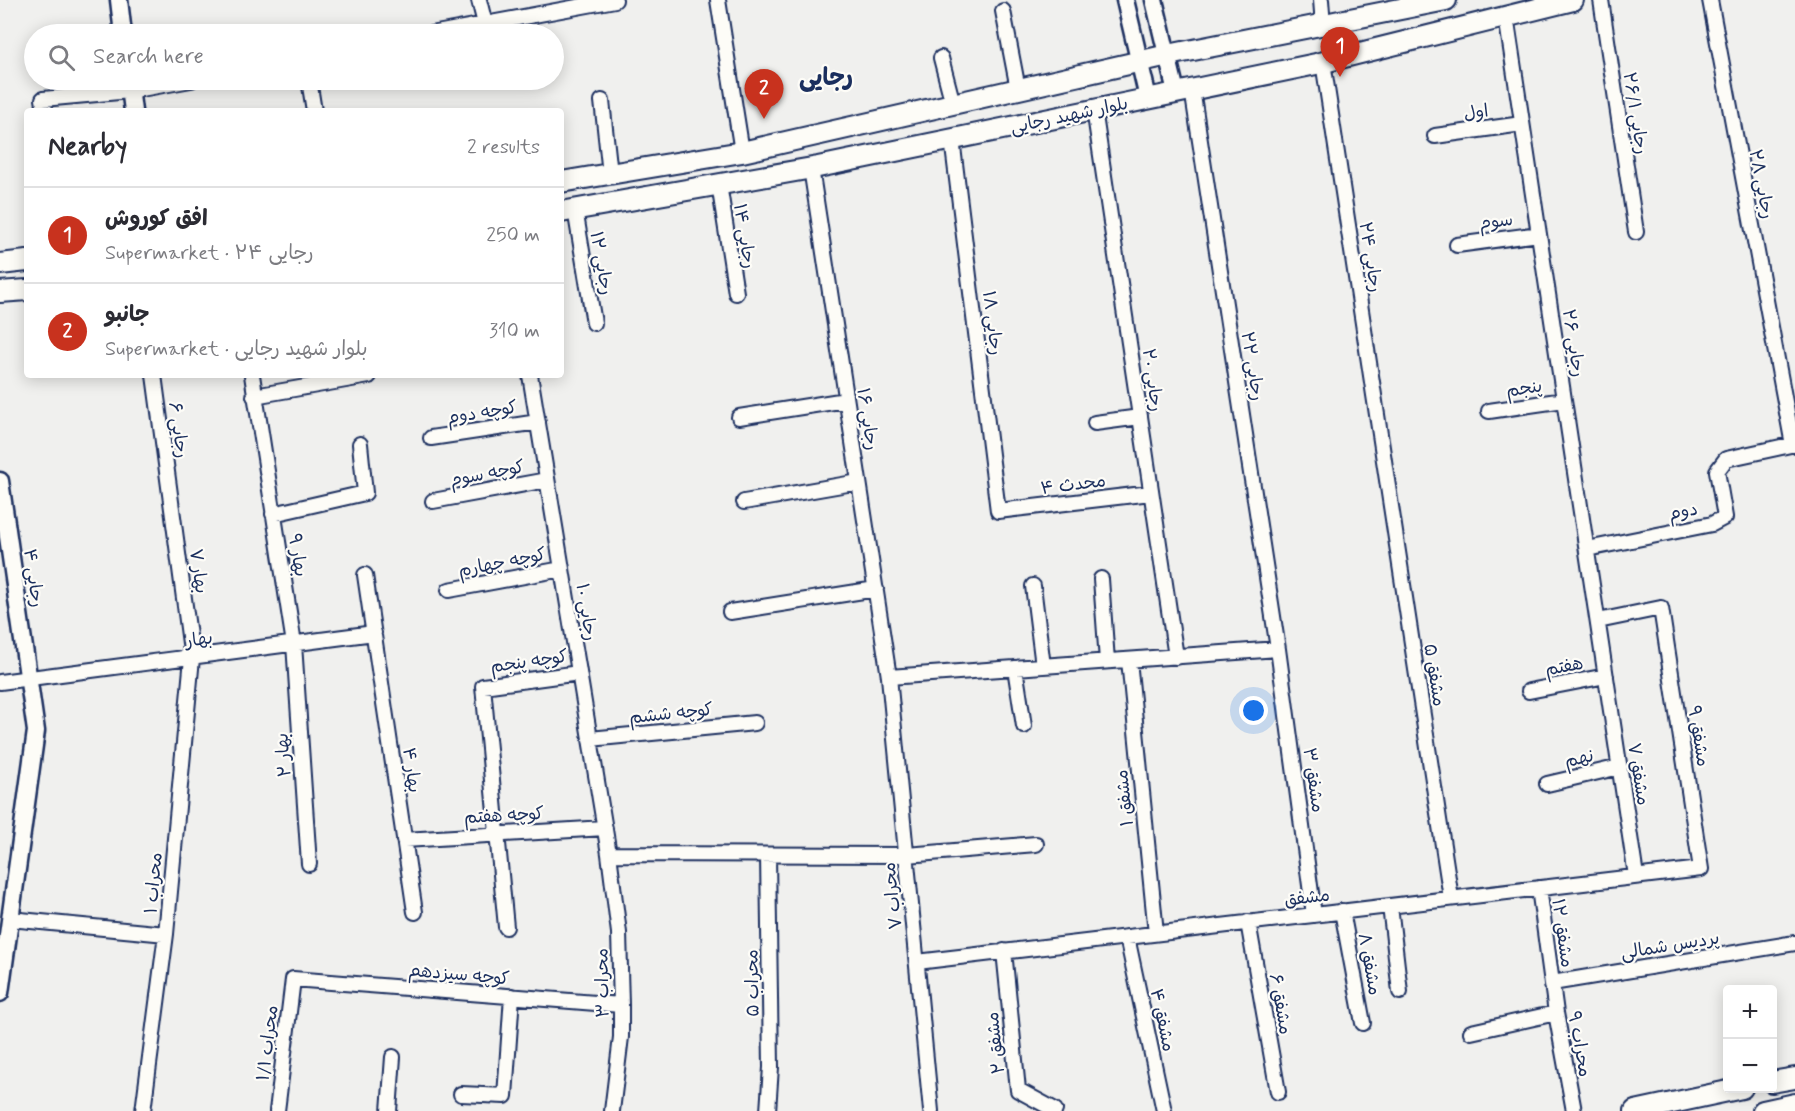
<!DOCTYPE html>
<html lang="en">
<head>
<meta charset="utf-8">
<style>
  body { margin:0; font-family:Mynerve,"Playpen Sans Arabic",sans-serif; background:#f2f2f3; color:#2b2b33 }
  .controls { position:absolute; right:18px; bottom:18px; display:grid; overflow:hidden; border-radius:6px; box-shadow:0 3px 15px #0003 }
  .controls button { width:54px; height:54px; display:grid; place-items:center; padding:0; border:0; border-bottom:2px solid #e1e1e2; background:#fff; color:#2b2b33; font:30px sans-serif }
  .you { position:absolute; left:1254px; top:711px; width:21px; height:21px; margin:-15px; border:4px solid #fff; border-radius:50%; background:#1a73e8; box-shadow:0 0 0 9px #1a73e833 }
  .badge { display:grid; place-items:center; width:39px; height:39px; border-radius:50%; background:#c8321e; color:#fff; font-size:20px; font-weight:700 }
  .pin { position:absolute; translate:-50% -50px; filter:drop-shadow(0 2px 3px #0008) }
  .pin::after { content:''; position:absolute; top:32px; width:21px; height:18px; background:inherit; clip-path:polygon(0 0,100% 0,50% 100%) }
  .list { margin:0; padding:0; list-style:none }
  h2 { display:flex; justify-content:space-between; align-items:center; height:78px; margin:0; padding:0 24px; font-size:26px }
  h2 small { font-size:20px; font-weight:400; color:#7c7c81 }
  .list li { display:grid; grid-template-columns:39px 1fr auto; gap:18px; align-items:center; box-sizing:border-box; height:96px; padding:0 24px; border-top:2px solid #e1e1e2 }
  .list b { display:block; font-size:22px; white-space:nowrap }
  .list p { margin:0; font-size:20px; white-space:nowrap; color:#7c7c81 }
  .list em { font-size:20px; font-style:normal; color:#7c7c81 }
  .icon { flex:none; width:33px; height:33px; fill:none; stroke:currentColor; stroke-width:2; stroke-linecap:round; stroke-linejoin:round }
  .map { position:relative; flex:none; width:1795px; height:1111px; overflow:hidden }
  .search { position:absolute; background:#fff; box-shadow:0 3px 15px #0003; left:24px; top:24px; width:540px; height:66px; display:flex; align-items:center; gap:15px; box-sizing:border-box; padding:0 21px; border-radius:33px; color:#7c7c81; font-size:22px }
  .panel { position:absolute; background:#fff; box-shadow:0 3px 15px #0003; left:24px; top:108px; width:540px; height:270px; border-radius:6px }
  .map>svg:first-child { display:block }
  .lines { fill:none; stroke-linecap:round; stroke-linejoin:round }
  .minor-casing { stroke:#1b2f5e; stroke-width:18 }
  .tertiary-casing { stroke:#1b2f5e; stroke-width:21 }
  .secondary-casing { stroke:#1b2f5e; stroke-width:24 }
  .minor { stroke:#fdfcf7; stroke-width:14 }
  .tertiary { stroke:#fdfcf7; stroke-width:16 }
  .secondary { stroke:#fdfcf7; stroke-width:20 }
  .labels { text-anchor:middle; stroke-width:4.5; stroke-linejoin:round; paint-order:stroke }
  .street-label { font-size:18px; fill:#1b2f5e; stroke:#fdfcf7 }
  .district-label { font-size:24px; font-weight:bold; fill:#1b2f5e; stroke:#fdfcf7 }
</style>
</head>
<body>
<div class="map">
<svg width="1795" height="1111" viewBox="0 0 1795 1111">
  <rect width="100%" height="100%" fill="#f0f0ee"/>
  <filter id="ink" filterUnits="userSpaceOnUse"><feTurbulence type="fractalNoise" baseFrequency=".0167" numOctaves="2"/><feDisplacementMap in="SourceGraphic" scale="12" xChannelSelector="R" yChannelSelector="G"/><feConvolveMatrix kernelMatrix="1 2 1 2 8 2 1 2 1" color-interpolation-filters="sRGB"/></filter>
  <g filter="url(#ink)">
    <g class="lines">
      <!-- minor casing -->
      <g class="minor-casing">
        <path id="minor" d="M 479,0 L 485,24
          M 718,0 L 742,152
          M 1321,0 L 1323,25
          M 1601,0 L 1636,232
          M 1710,0 L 1793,445
          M 1003,11 L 1018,89
          M 1506,16 L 1636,876
          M 431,34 L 615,0
          M 941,58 L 953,104
          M 1323,62 L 1451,898
          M 309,80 L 314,111
          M 1192,89 L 1278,649 L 1314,915
          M 602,101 L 610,174
          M 1094,109 L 1176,657
          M 45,111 L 43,99 L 130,91 L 191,80
          M 1435,136 L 1522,124
          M 952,139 L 998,511 L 1151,493
          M 811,168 L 889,677 L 931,1111
          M 719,184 L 736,293
          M 575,209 L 594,323
          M 1457,245 L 1539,234
          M 252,375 L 294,644 L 309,864
          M 530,375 L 609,854 L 619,933 L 621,1005 L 621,1037 L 612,1111
          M 254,396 L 369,376
          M 1489,411 L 1564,400
          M 739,417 L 846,400
          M 1095,423 L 1140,417
          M 431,438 L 538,422
          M 433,501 L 547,480
          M 744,502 L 859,482
          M 273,514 L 365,493 L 360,444
          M 1587,549 L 1712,524 L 1725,517 L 1717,471 L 1726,459 L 1795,444
          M 365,575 L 415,912
          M 1101,579 L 1107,661
          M 1033,586 L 1043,666
          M 449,590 L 562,569
          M 730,612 L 876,589
          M 1129,660 L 1156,933
          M 1015,668 L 1024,726
          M 889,677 L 1278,649
          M 0,682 L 374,633
          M 1529,691 L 1606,676
          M 590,739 L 755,723
          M 1547,784 L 1620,767
          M 404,840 L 605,828
          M 609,854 L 907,855 L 1036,844
          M 1539,888 L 1556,1013 L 1574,1111
          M 1390,906 L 1400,992
          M 1342,911 L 1363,1023
          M 10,919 L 166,934
          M 1248,922 L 1278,1092
          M 506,927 L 483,686 L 579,673
          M 1127,937 L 1164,1111
          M 1004,951 L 1018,1090 L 1055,1110
          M 917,962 L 1701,869 L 1661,608 L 1598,621
          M 1552,983 L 1795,943
          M 1471,1032 L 1556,1013
          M 461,1094 L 505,1096 L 512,996
          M 143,1111 L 166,934 L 192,658 L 154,375
          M 277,1111 L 293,979 L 621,1005
          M 389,1111 L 393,1057
          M 768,1111 L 771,1067 L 768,855"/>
      </g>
      <!-- tertiary casing -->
      <g class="tertiary-casing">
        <path id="tertiary" d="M 119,0 L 123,34
          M 1125,0 L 1148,98
          M 1154,0 L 1176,92
          M 129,80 L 133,111
          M 0,481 L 36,731 L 0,993"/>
      </g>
      <!-- secondary casing -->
      <g class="secondary-casing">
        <path id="secondary" d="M 561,182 L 742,152 L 1168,55 L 1446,0
          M 561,212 L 818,167 L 1316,64 L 1573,0
          M 0,264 L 27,261
          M 0,292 L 27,290
          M 1772,1082 L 1795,1078
          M 1635,1111 L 1742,1088
          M 1763,1111 L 1795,1104"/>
      </g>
      <!-- minor -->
      <use href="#minor" class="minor"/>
      <!-- tertiary -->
      <use href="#tertiary" class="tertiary"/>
      <!-- secondary -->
      <use href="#secondary" class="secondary"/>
    </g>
  </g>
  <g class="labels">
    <!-- street labels -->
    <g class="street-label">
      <text transform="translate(1476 112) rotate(-8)" y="6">اول</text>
      <text transform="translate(1636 113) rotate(81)" y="6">رجایی ۲۶/۱</text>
      <text transform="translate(1069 115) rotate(-12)" y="6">بلوار شهید رجایی</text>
      <text transform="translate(1762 184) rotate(79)" y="6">رجایی ۲۸</text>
      <text transform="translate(1496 221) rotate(-7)" y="6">سوم</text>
      <text transform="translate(745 236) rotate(81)" y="6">رجایی ۱۴</text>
      <text transform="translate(1371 257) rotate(81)" y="6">رجایی ۲۴</text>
      <text transform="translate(602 263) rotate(80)" y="6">رجایی ۱۲</text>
      <text transform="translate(993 323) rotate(83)" y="6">رجایی ۱۸</text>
      <text transform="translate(1574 343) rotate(81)" y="6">رجایی ۲۶</text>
      <text transform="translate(1253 366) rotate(81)" y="6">رجایی ۲۲</text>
      <text transform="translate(1153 380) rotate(82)" y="6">رجایی ۲۰</text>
      <text transform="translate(1524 388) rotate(-9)" y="6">پنجم</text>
      <text transform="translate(482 412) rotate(-9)" y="6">کوچه دوم</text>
      <text transform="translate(868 419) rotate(81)" y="6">رجایی ۱۶</text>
      <text transform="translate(179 430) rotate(82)" y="6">رجایی ۶</text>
      <text transform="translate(487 473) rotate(-11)" y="6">کوچه سوم</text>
      <text transform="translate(1073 484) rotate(-7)" y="6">محدث ۴</text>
      <text transform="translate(1683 511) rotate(-11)" y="6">دوم</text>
      <text transform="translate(298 555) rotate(81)" y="6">بهار ۹</text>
      <text transform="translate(502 562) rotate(-11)" y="6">کوچه چهارم</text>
      <text transform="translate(199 571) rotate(82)" y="6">بهار ۷</text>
      <text transform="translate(34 578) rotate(82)" y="6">رجایی ۴</text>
      <text transform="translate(587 612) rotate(81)" y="6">رجایی ۱۰</text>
      <text transform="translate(199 639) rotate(-8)" y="6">بهار</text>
      <text transform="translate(529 661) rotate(-8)" y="6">کوچه پنجم</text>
      <text transform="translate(1564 666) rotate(-11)" y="6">هفتم</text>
      <text transform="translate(1435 675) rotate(81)" y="6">مشفق ۵</text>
      <text transform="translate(671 713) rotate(-6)" y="6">کوچه ششم</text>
      <text transform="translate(1699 736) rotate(81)" y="6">مشفق ۹</text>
      <text transform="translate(283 755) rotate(-94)" y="6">بهار ۲</text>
      <text transform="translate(1579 758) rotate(-13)" y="6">نهم</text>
      <text transform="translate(412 770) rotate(82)" y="6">بهار ۴</text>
      <text transform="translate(1639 774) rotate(81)" y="6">مشفق ۷</text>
      <text transform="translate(1314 780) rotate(82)" y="6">مشفق ۳</text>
      <text transform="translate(1124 798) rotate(-96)" y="6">مشفق ۱</text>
      <text transform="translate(504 815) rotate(-3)" y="6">کوچه هفتم</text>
      <text transform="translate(153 883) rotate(-85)" y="6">محراب ۱</text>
      <text transform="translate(892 896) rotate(-96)" y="6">محراب ۷</text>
      <text transform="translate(1307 897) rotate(-7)" y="6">مشفق</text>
      <text transform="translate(1563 933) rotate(82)" y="6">مشفق ۱۲</text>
      <text transform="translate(1670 945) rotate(-9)" y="6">پردیس شمالی</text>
      <text transform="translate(1370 964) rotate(80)" y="6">مشفق ۸</text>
      <text transform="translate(459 974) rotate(5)" y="6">کوچه سیزدهم</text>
      <text transform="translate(602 983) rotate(-91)" y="6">محراب ۳</text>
      <text transform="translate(752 983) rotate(-91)" y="6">محراب ۵</text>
      <text transform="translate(1281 1004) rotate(80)" y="6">مشفق ۶</text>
      <text transform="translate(1163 1020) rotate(78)" y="6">مشفق ۴</text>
      <text transform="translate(267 1043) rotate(-83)" y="6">محراب ۱/۱</text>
      <text transform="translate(995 1043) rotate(-96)" y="6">مشفق ۲</text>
      <text transform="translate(1580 1044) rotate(80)" y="6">محراب ۹</text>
    </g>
    <!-- district labels -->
    <g class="district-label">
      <text x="826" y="85">رجایی</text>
    </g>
  </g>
</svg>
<div class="controls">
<button>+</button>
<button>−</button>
</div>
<div class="you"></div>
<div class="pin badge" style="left:1340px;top:77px">1</div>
<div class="pin badge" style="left:764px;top:119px">2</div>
<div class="search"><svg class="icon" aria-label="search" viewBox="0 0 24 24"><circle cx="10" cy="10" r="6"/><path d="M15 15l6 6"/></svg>Search here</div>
<section class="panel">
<h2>Nearby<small>2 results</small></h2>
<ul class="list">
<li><span class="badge">1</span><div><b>افق کوروش</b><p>Supermarket · رجایی ۲۴</p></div><em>250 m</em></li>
<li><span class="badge">2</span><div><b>جانبو</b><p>Supermarket · بلوار شهید رجایی</p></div><em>310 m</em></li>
</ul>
</section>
</div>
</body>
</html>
